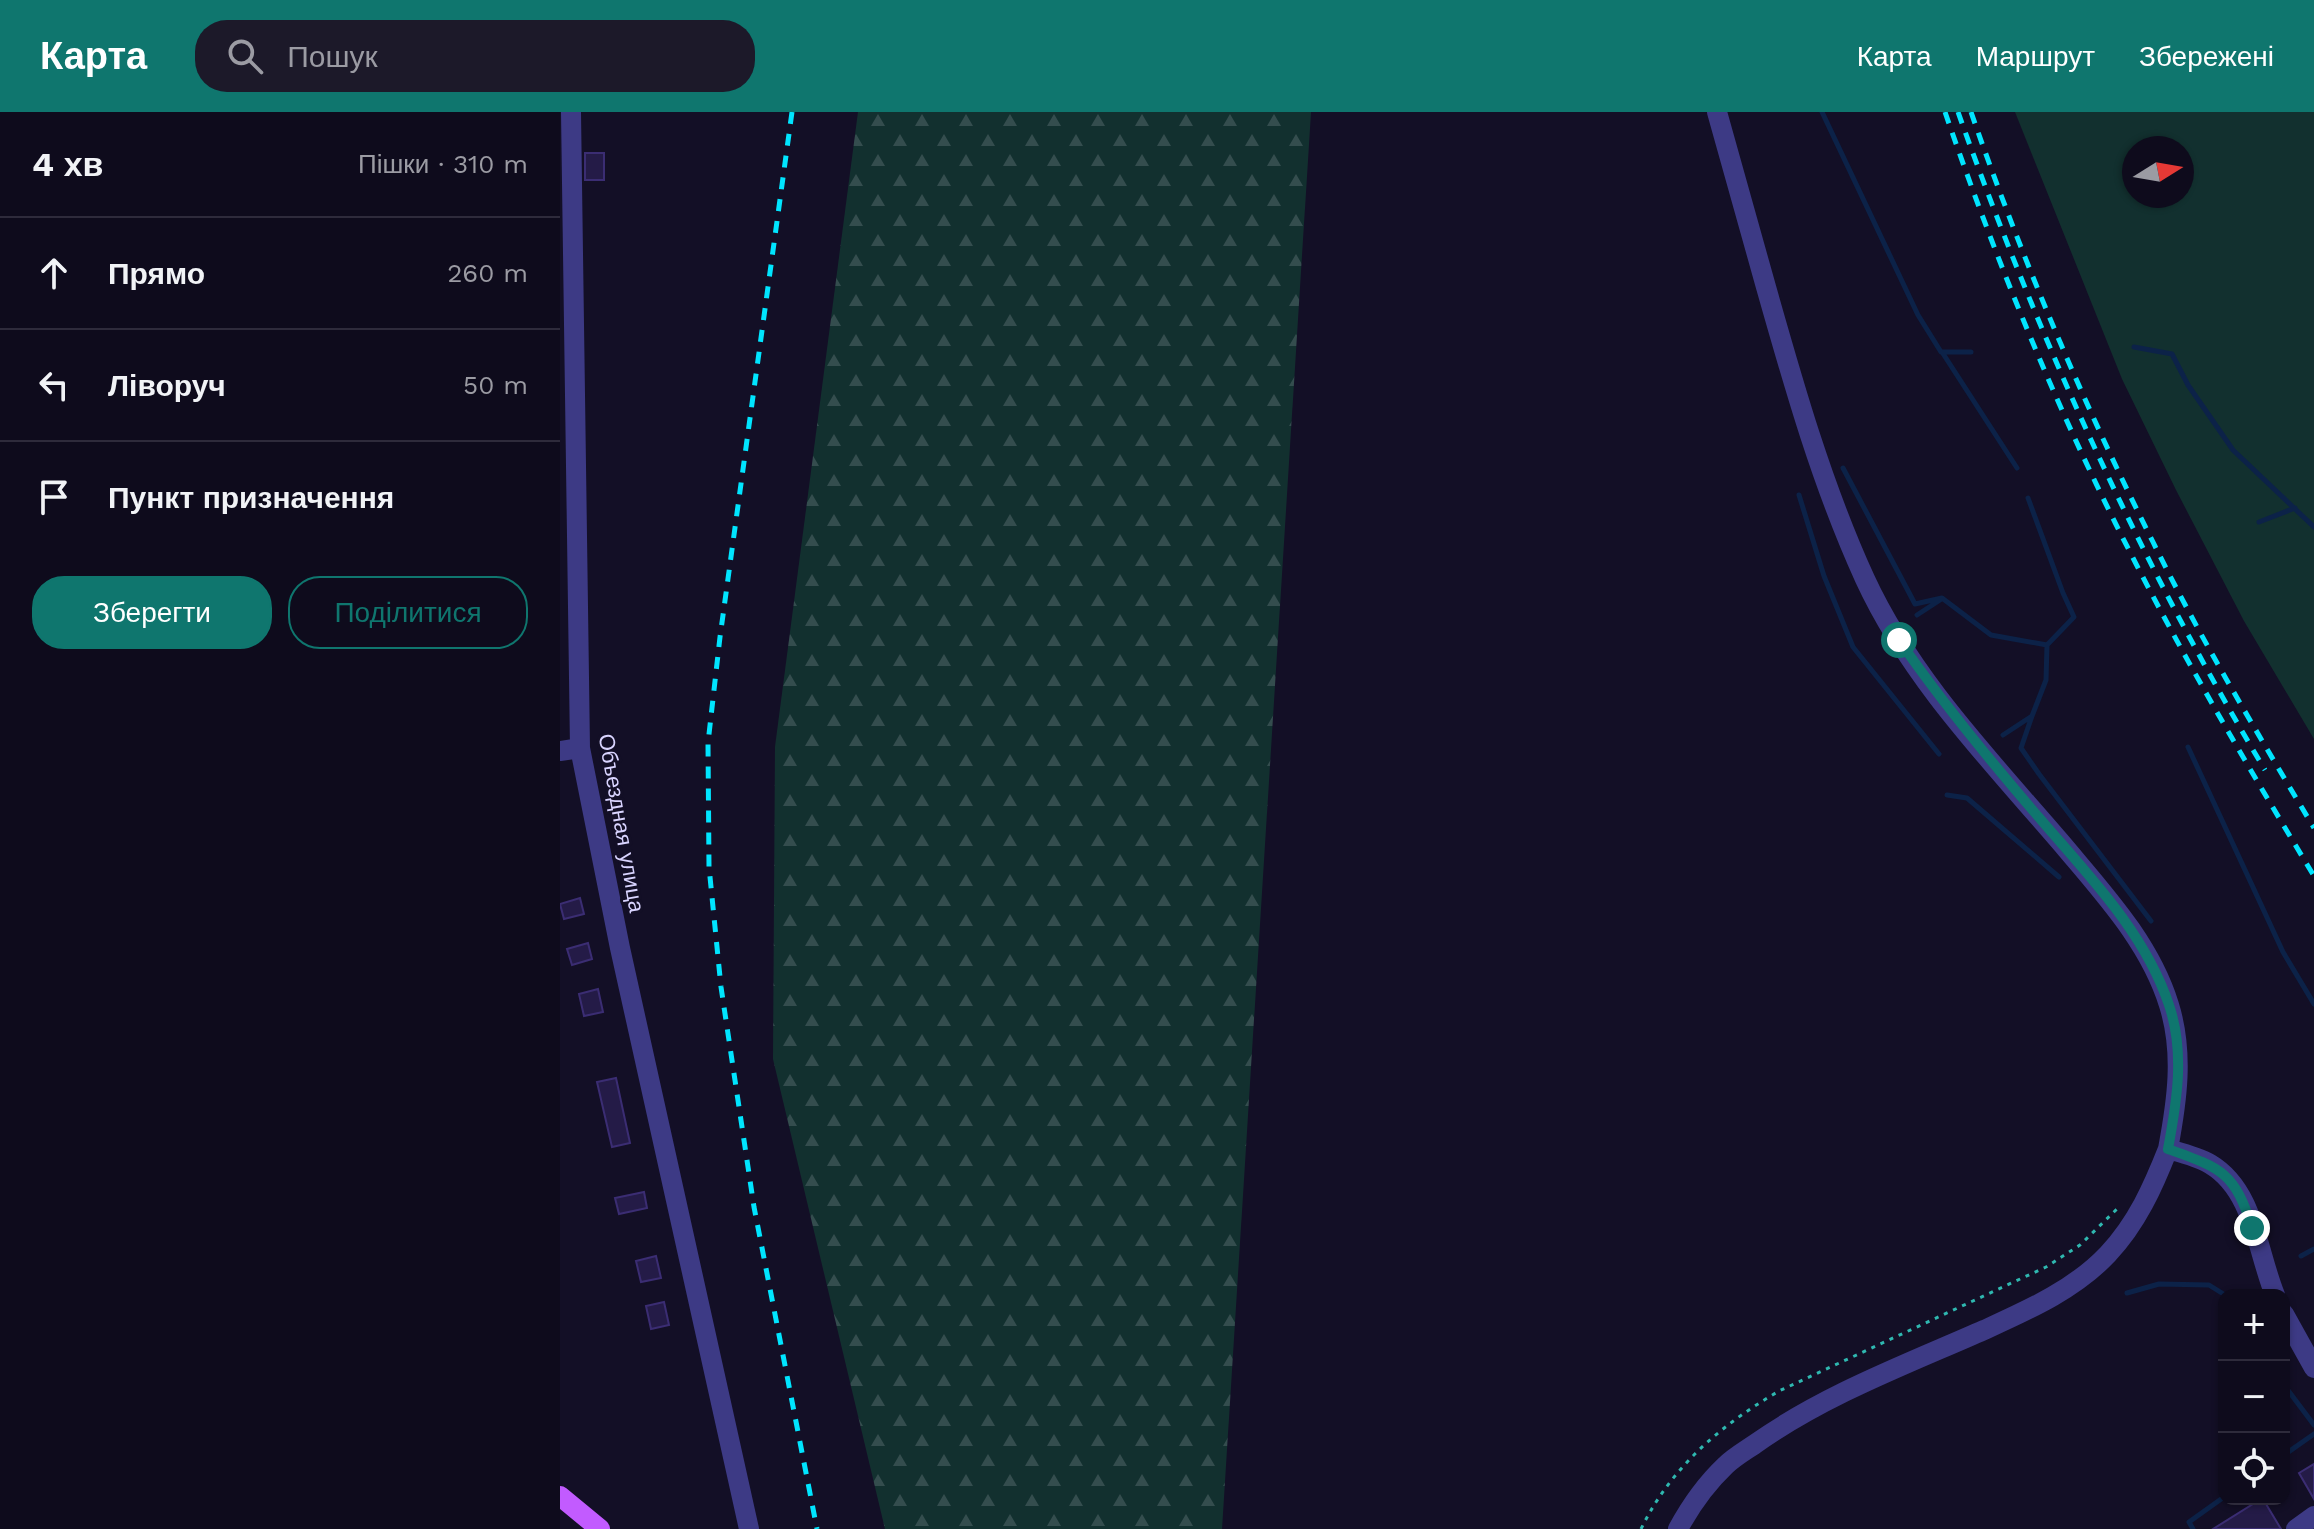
<!DOCTYPE html>
<html lang="uk">
<head>
<meta charset="utf-8">
<style>
  body { margin:0; font-family:"Work Sans",sans-serif; background:#1c1929; color:#f1f3f6 }
  .controls { position:absolute; right:24px; bottom:24px; display:grid; overflow:hidden; border-radius:16px; box-shadow:0 2px 6px #0004 }
  .controls button { width:72px; height:72px; display:grid; place-items:center; padding:0; border:0; border-bottom:2px solid #2e2b3b; background:#0e0b1c; color:#f1f3f6; font:40px sans-serif }
  .compass { position:absolute; left:1562px; top:24px; width:72px; height:72px; border-radius:50%; background:#0e0b1c; box-shadow:0 2px 6px #0004; rotate:79deg }
  .stop { position:absolute; width:24px; height:24px; margin:-18px; border:6px solid #0f766e; border-radius:50%; background:#fff }
  .stop.end { background:#0f766e; border-color:#fff; box-shadow:0 2px 8px #0008 }
  .list { margin:0; padding:0; list-style:none }
  h2 { display:flex; justify-content:space-between; align-items:center; height:104px; margin:0; padding:0 32px; font-size:34px }
  h2 small { font-size:26px; font-weight:400; color:#9b9ba3 }
  .list li { display:grid; grid-template-columns:52px 1fr auto; gap:24px; align-items:center; box-sizing:border-box; height:112px; padding:0 32px; border-top:2px solid #2e2b3b }
  .list b { display:block; font-size:30px; white-space:nowrap }
  .list em { font-size:26px; font-style:normal; color:#9b9ba3 }
  .actions { display:flex; gap:16px; padding:24px 32px }
  .actions a { flex:1; padding:18px 0; border:2px solid #0f766e; border-radius:32px; text-align:center; font-size:28px; color:#0f766e }
  .actions .main { background:#0f766e; color:#fff }
  .icon { flex:none; width:44px; height:44px; fill:none; stroke:currentColor; stroke-width:2; stroke-linecap:round; stroke-linejoin:round }
  .map { position:relative; flex:none; width:1754px; height:1417px; overflow:hidden }
  header { display:flex; align-items:center; gap:48px; box-sizing:border-box; height:112px; padding:0 40px; background:#0f766e; color:#fff }
  header strong { font-size:38px }
  nav { display:flex; gap:44px; margin-inline-start:auto; font-size:28px }
  .search { width:560px; height:72px; background:#1c1929; display:flex; align-items:center; gap:20px; box-sizing:border-box; padding:0 28px; border-radius:32px; color:#9b9ba3; font-size:30px }
  main { display:flex }
  aside { flex:1; background:#0e0b1c }
  .map>svg:first-child { display:block }
  .grass { fill:#12302f; fill-rule:evenodd }
  .forest { fill:url(#forest-firs) }
  .lines { fill:none; stroke-linecap:round; stroke-linejoin:round }
  .stream { stroke:#0c2248; stroke-width:5 }
  .building { fill:#241b47; stroke:#3b2d73; stroke-width:2 }
  .path { stroke:#2fb8b0; stroke-width:3; stroke-dasharray:4 6; stroke-linecap:butt }
  .minor { stroke:#3d3a85; stroke-width:20 }
  .major { stroke:#c25bff; stroke-width:20 }
  .rail { stroke:#00e5ff; stroke-width:5; stroke-dasharray:12 10; stroke-linecap:butt }
  .route { stroke:#0f766e; stroke-width:10 }
  .labels { text-anchor:middle; stroke-width:6; stroke-linejoin:round; paint-order:stroke }
  .street-label { font-size:22px; fill:#d9d4ff; stroke:#130f26 }
</style>
</head>
<body>
<header>
<strong>Карта</strong>
<div class="search"><svg class="icon" aria-label="search" viewBox="0 0 24 24"><circle cx="10" cy="10" r="6"/><path d="M15 15l6 6"/></svg>Пошук</div>
<nav><a>Карта</a><a>Маршрут</a><a>Збережені</a></nav>
</header>
<main>
<aside>
<h2>4 хв<small>Пішки · 310 m</small></h2>
<ul class="list">
<li><svg class="icon" aria-label="ahead" viewBox="0 0 24 24"><path d="M12 20V5M6 11l6-6 6 6"/></svg><div><b>Прямо</b></div><em>260 m</em></li>
<li><svg class="icon" aria-label="left" viewBox="0 0 24 24"><path d="M17 20v-9H6M10 6l-5 5 5 5"/></svg><div><b>Ліворуч</b></div><em>50 m</em></li>
<li><svg class="icon" aria-label="arrive" viewBox="0 0 24 24"><path d="M6 21V4h12l-3 4 3 4H6"/></svg><div><b>Пункт призначення</b></div></li>
</ul>
<div class="actions"><a class="main">Зберегти</a><a>Поділитися</a></div>
</aside>
<div class="map">
<svg width="1754" height="1417" viewBox="0 0 1754 1417">
  <defs>
    <pattern id="forest-firs" width="22" height="20" patternUnits="userSpaceOnUse" patternTransform="scale(2)"><rect width="22" height="20" fill="#12302f"/><path d="M5 1l3.5 6h-7zM16 11l3.5 6h-7z" fill="#344d4e"/></pattern>
  </defs>
  <rect width="100%" height="100%" fill="#130f26"/>
  <!-- grass -->
  <path class="grass" d="M 1455,0 L 1754,0 L 1754,627 L 1684,509 L 1616,378 L 1562,267 ZM 1574,36 L 1622,36 L 1622,84 L 1574,84 Z"/>
  <!-- forest -->
  <path class="forest" d="M 298,0 L 751,0 L 662,1417 L 325,1417 L 213,947 L 215,635 Z"/>
  <g class="lines">
    <!-- stream -->
    <path class="stream" d="M 1262,0 L 1358,203 L 1381,240 L 1411,240
      M 1574,235 L 1612,242 L 1628,273 L 1673,338 L 1754,415
      M 1382,240 L 1457,356
      M 1283,356 L 1355,492 L 1382,486 L 1431,523 L 1487,533 L 1514,505 L 1503,481 L 1468,386
      M 1239,383 L 1264,464 L 1293,535 L 1379,642
      M 1699,410 L 1735,396
      M 1357,503 L 1380,488
      M 1472,604 L 1461,636 L 1479,662 L 1591,809
      M 1443,623 L 1472,604 L 1486,568 L 1487,533
      M 1628,635 L 1723,840 L 1754,892
      M 1387,683 L 1407,686 L 1499,765
      M 1741,1144 L 1754,1137
      M 1567,1181 L 1599,1172 L 1649,1173 L 1665,1183
      M 1664,1186 L 1661,1202 L 1664,1206
      M 1724,1273 L 1754,1313
      M 1724,1343 L 1754,1322
      M 1633,1417 L 1629,1410 L 1664,1385"/>
  </g>
  <!-- building -->
  <path class="building" d="M 25,41 L 44,41 L 44,68 L 25,68 Z
    M 20,786 L 24,802 L 4,807 L 0,792 Z
    M 28,831 L 32,847 L 12,853 L 7,837 Z
    M 38,877 L 43,900 L 24,904 L 19,882 Z
    M 56,966 L 70,1031 L 52,1035 L 37,970 Z
    M 84,1080 L 87,1096 L 59,1102 L 55,1086 Z
    M 96,1144 L 101,1166 L 81,1170 L 76,1149 Z
    M 104,1190 L 109,1213 L 91,1217 L 86,1194 Z
    M 1754,1352 L 1754,1387 L 1739,1361 Z
    M 1701,1387 L 1703,1387 L 1721,1417 L 1653,1417 Z"/>
  <g class="lines">
    <!-- path -->
    <path class="path" d="M 1081,1417 C 1111,1355 1161,1313 1219,1279 L 1486,1155 L 1520,1133 L 1559,1095"/>
    <!-- minor -->
    <path class="minor" d="M 11,0 L 20,636 L 60,836 L 189,1417
      M 1157,0 C 1173,58 1190,116 1206,175 C 1234,274 1262,373 1305,467 C 1351,567 1432,650 1503,733 C 1544,782 1590,831 1609,893 C 1624,941 1617,989 1608,1037
      M 0,639 L 20,636
      M 1724,1202 L 1754,1256
      M 1118,1417 C 1130,1395 1147,1371 1165,1354 C 1174,1345 1185,1339 1195,1332 C 1264,1283 1347,1252 1424,1218 C 1468,1198 1514,1178 1548,1142 C 1577,1111 1593,1075 1608,1037 C 1622,1041 1638,1045 1650,1052 C 1694,1078 1697,1139 1715,1183
      M 1736,1417 L 1754,1404"/>
    <!-- major -->
    <path class="major" d="M 0,1384 L 40,1417"/>
    <!-- rail -->
    <path class="rail" d="M 232,0 L 160,525 L 148,631 L 149,755 L 161,875 L 194,1095 L 257,1417
      M 1385,0 C 1437,151 1498,300 1571,442 C 1627,552 1690,658 1754,764
      M 1398,0 C 1480,230 1579,448 1705,658
      M 1411,0 C 1462,147 1523,291 1593,430 C 1641,528 1698,622 1754,716"/>
  </g>
  <g class="lines">
    <!-- route -->
    <path class="route" d="M 1339,528 C 1383,592 1432,651 1482,709 C 1530,765 1585,821 1609,893 C 1625,940 1617,989 1608,1037 C 1661,1056 1675,1060 1692,1116"/>
  </g>
  <g class="labels">
    <!-- street labels -->
    <g class="street-label">
      <text transform="translate(62 711) rotate(80)" y="8">Объездная улица</text>
    </g>
  </g>
</svg>
<div class="controls">
<button>+</button>
<button>−</button>
<button><svg class="icon" aria-label="locate" viewBox="0 0 24 24"><circle cx="12" cy="12" r="6"/><path d="M12 2v4M12 18v4M2 12h4M18 12h4"/></svg></button>
</div>
<svg class="compass" viewBox="-18 -18 36 36"><path d="M0-13l5 13h-10z" fill="#e53935"/><path d="M0 13l5-13h-10z" fill="#9b9ba3"/></svg>
<div class="stop" style="left:1339px;top:528px"></div>
<div class="stop end" style="left:1692px;top:1116px"></div>
</div>
</main>
</body>
</html>
